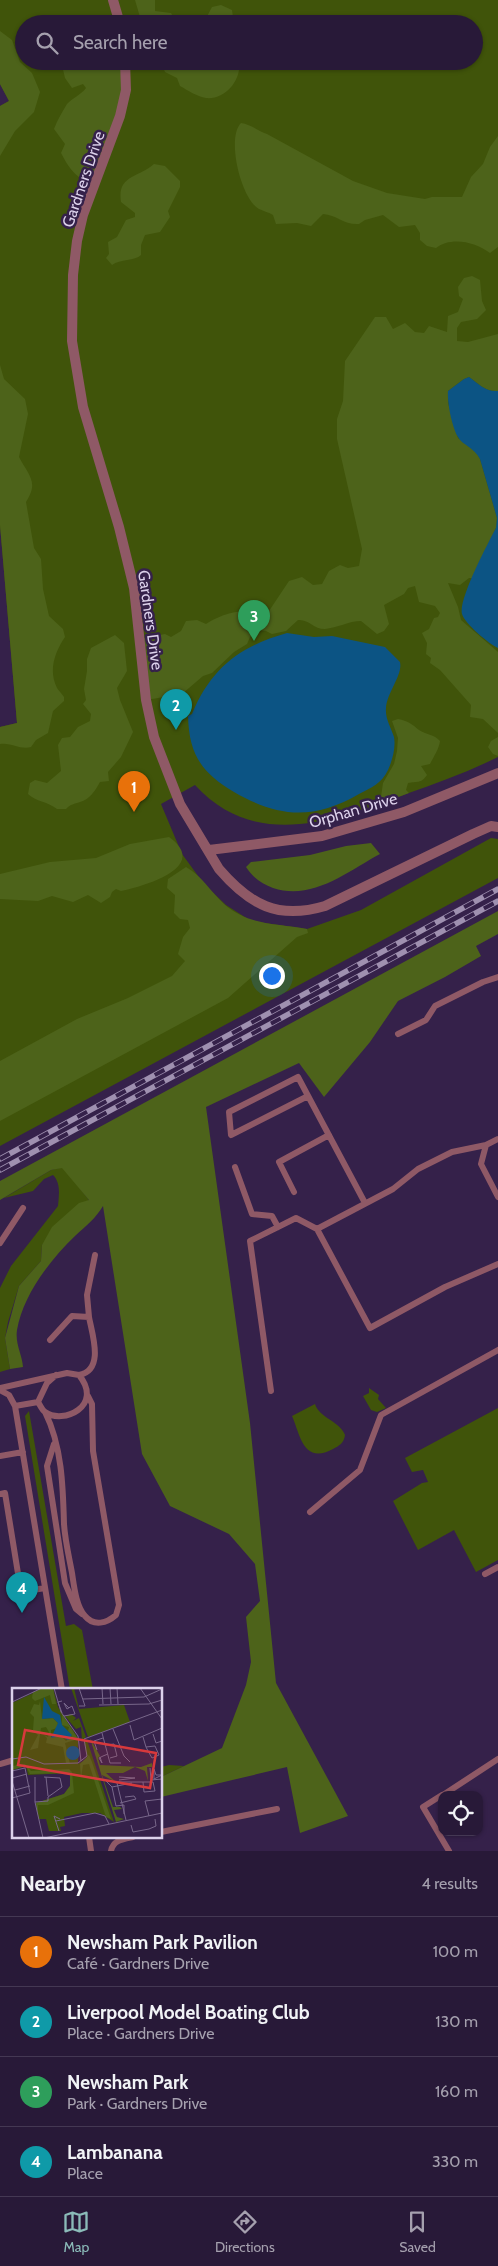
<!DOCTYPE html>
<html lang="en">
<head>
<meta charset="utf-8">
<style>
  body { margin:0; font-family:Cabin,sans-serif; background:#342643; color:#f1f3f6 }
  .controls { position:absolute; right:15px; bottom:15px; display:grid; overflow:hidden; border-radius:10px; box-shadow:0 1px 4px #0004 }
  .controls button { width:45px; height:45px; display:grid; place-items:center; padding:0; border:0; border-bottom:1px solid #443853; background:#281938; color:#f1f3f6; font:25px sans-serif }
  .you { position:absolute; left:271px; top:975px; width:18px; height:18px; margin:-12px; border:4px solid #fff; border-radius:50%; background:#1a73e8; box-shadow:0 0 0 8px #1a73e833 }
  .badge { display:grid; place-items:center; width:32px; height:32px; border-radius:50%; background:#8bbbb9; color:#fff; font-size:16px; font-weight:700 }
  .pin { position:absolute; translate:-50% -41px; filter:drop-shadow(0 1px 2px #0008) }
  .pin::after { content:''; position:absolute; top:26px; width:18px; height:15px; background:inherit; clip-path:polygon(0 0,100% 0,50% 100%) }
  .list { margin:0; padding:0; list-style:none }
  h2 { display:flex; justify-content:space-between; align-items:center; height:65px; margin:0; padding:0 20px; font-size:21px }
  h2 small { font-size:16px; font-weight:400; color:#a5a0ae }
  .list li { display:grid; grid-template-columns:32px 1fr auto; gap:15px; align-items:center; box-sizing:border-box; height:70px; padding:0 20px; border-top:1px solid #443853 }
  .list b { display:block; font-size:19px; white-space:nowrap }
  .list p { margin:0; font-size:16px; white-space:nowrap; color:#a5a0ae }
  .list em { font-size:16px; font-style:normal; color:#a5a0ae }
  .icon { flex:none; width:28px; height:28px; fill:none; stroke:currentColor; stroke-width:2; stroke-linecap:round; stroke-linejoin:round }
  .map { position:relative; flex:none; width:498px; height:1851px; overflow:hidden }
  .search { position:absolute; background:#281938; box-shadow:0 1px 4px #0004; left:15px; right:15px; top:15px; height:55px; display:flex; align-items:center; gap:12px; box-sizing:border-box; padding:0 18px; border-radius:28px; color:#a5a0ae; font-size:19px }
  .sheet { height:345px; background:#281938 }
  nav { display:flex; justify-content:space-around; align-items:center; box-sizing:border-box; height:70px; border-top:1px solid #443853; background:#281938; font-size:14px; color:#a5a0ae }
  nav a { display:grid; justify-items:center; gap:2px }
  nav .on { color:#8bbbb9 }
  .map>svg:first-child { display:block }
  .green { fill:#40540a; fill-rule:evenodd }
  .forest { fill:#4d631a }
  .water { fill:#0c5484 }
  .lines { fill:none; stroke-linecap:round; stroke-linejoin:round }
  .service { stroke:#8f5966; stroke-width:6 }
  .minor { stroke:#8f5966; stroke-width:10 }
  .rail-casing { stroke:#9f90b0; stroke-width:5.5 }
  .rail { stroke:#35214a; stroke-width:4; stroke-dasharray:11; stroke-linecap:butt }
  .labels { text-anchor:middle; stroke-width:5; stroke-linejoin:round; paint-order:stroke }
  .street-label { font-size:16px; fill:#dcd1eb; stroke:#35214a }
  .inset-road { fill:none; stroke:#78678a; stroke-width:1 }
  .view { fill:#d7393c; fill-opacity:0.15; stroke:#d7393c; stroke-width:2.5 }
  .inset-edge { fill:none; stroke:#dcd1eb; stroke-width:2.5 }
</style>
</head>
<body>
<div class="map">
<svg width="498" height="1851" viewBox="0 0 498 1851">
  <rect width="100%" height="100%" fill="#35214a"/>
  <!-- green -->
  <path class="green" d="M 0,0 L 498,0 L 498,757 C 468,772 437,783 406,794 C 335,821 255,851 195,785 L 161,804 L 182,854 L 204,884 L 226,905 L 251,921 L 307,929 L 361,910 L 491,838 L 498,839 L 498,878 L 0,1146 L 0,727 L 17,723 L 0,525 L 0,106 L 9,101 L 0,84 ZM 24,24 L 474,24 L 474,61 L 24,61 Z
    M 63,1167 L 89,1200 L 42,1245 L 41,1261 L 19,1286 L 8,1322 L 5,1338 L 10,1369 L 0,1372 L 0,1288 L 11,1266 L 58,1206 C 59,1195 61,1183 53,1175 L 44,1179 L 33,1191 L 4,1198 L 51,1170 Z
    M 369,1388 L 379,1395 L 378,1399 L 386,1408 L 377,1412 L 371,1410 L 363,1396 L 369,1393 Z
    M 315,1404 C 319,1418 340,1421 345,1435 C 344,1443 339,1446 333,1449 C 303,1465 300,1434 292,1416 Z
    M 498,1408 L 498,1560 L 476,1572 L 454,1530 L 418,1550 L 393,1501 L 422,1483 L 428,1482 L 423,1470 L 412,1472 L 405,1458 Z
    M 29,1411 L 66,1626 L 74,1624 L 82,1630 L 93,1690 L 70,1690 L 25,1416 Z
    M 169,1765 L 184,1766 L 161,1777 L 161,1767 Z"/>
  <!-- forest -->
  <path class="forest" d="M 135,0 L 155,0 L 155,11 L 171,13 L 177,24 L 142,24 Z
    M 221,5 L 232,10 L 234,24 L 203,24 L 212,7 Z
    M 0,31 L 12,40 L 20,62 L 32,73 L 40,92 L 34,112 L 15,131 L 0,156 L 0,106 L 9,101 L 0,84 Z
    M 61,61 L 125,61 L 126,90 L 94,185 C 76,178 70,170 61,153 L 65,144 L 54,129 C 57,121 62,112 67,104 C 72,98 81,95 86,88 L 83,84 L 72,88 L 65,78 Z
    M 160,61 L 239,61 C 242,79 226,100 206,98 C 198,97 187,90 180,86 L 177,78 L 165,72 Z
    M 241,123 C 250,124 258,131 267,134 L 353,181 L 387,193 L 425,199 L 432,197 L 462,197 L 471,177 L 483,164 L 490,147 L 498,136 L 498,247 L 490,253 C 476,242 451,236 436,248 L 427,246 L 420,240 L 420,233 L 415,225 L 399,227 L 383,215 L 365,220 L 359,224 C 344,225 337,215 323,214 L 311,226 L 297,223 L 276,224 L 273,215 C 268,212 263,211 259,209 C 241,199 226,138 241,123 Z
    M 154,164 L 165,166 L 180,181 L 180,187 L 168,211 L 170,217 L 160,232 L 145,235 L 141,245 L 141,255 C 135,261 120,259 112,265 L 106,258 L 109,254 L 108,242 L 117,237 L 126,220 L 135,217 L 135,213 L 121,202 C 117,175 138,178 154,164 Z
    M 472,276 L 480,280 L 482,301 L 486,310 L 477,319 L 461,322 L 457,328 L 457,341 L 468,342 L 498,334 L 498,391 C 485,392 479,384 469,377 L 464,379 L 448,391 L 448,403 L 458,438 L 476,451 L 480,459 L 497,518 L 496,528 L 472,578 L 469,578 L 460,585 L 448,583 L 458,607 L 461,620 L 498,652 L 498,733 L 483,719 L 470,717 L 471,705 L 440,670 L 430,663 L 431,658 L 426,654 L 427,643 L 422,633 L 429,629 L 434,618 L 438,617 L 440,613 L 435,606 L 419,602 L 415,586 L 408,588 L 404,594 L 384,605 L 389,624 L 384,631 L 377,634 L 361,621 C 349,621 337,628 325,629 C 313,629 309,619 298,620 L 286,631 L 272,634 L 266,631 L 257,630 L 250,637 L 247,644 L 234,652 L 212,673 L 203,676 L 182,694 L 146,700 L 140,639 L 165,634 L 171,637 L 181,631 L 186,621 L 197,620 L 206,624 C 221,614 244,606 261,616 L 267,614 L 289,581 L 302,577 L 313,585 L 322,584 L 329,571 L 340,565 L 348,568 L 359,566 L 362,549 L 337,439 L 337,419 L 343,401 L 345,361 L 375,317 L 386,317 L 393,329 L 405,323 L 415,332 L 424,333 L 429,326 L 447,332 L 448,316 L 458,312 L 463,299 L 459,296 L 458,287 L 464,278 Z
    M 0,365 L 4,379 L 25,399 L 28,414 L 19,457 C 29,476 39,482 26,502 L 34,548 L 41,559 L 43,589 L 49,616 L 63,629 L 65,637 C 55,652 48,670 57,688 C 59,691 62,694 64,697 L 64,701 L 53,711 L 48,733 L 36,740 L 31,747 C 20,750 11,742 0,744 L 0,727 L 17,723 L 0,525 Z
    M 115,635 L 124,643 L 127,671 L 117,688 L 120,700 L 133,732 L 121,757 L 108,772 L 109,781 L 100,782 C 95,791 90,799 80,802 C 74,804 71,804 66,809 L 57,809 C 47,801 36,802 28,794 L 30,783 L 35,780 L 47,783 L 61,771 L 58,745 L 62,738 L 70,737 L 78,727 L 90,721 L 91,714 L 83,704 L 86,700 L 84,689 L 87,671 L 87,659 L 91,648 Z
    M 398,719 C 408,721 412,724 419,730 C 426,735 434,734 440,741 C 439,749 434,756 430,764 L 421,766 L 427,775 C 421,784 417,781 408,783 L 406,790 L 409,793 L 380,804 L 383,783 L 394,764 L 397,751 L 398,738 L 392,721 Z
    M 498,737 L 498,756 L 493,754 L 488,747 L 491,741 Z
    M 169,837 C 211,867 144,886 121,891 L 116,889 L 112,892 L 110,897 L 101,903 L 88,895 L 73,902 L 52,896 L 38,901 L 0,899 L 0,874 L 50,862 L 96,858 L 130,844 Z
    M 371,843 L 380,854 C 347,872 312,901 273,888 C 262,884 253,878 246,867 L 251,862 L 310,855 L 346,846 Z
    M 186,867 C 201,875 211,892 224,904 C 249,926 277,923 307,929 L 308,933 L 297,937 L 228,998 L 0,1121 L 0,1061 L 77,1019 L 128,998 L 172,976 L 185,961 L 178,954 L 183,937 L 190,928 L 188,920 L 180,919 L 174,913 L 175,895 L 167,888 L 168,879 Z
    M 498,911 L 498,934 L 476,946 L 481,956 L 445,977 L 398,1001 L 370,1042 L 324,1097 L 299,1063 L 206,1107 L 250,1423 L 276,1683 L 348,1816 L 300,1833 L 287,1767 L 161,1797 L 161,1777 L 222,1748 L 246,1685 L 251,1662 L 246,1617 L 260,1601 L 255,1564 L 229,1534 L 170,1506 L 142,1454 L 103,1206 C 96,1218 86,1226 75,1236 C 50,1260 23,1295 17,1330 C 15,1344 22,1354 23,1367 L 10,1369 L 5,1338 L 19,1286 L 41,1261 L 42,1245 L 52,1227 L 79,1203 L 89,1200 L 62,1168 L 51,1170 L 0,1200 L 0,1181 Z"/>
  <!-- water -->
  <path class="water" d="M 469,377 C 479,384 485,392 498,391 L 498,648 C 489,644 465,624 462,614 C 458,600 488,543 496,528 L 497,518 L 480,459 C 474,447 462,445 458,437 C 452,427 447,402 448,391 L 464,379 Z
    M 287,633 L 314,637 L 332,636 L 385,647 L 400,662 C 403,675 387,692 386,708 C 385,719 391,727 394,737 C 396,748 392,761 388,770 C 382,783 371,788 359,794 C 314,820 279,818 234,792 C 202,773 189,755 188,716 L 192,714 C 211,668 240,646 287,633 Z"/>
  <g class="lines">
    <!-- service -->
    <path class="service" d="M 398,1034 L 426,1020 L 435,1006 L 483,982 L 498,977
      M 308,1096 L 231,1135 L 229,1112 L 298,1077 L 365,1203
      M 486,1145 L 481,1164 L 498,1197
      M 235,1167 L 252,1214 L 272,1216 L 278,1227
      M 294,1192 L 279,1162 L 329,1135
      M 317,1229 L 393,1189 L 418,1169 L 452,1152 L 486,1145 L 498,1139
      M 0,1243 L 23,1208
      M 89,1317 L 87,1295 L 95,1255
      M 50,1340 L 72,1316 L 89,1317 C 92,1334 105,1370 79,1375
      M 0,1388 L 67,1373 L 79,1375 C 104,1406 63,1425 45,1412 C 42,1410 40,1405 38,1402 L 15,1406
      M 0,1390 L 9,1395 L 15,1406 L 62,1690
      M 271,1391 L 250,1241 L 296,1218 L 317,1229 L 370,1328 L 445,1287 L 498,1264
      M 38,1402 L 47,1383 L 56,1375
      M 45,1412 C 62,1446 63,1487 64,1524 C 65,1540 69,1557 72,1573 C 74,1586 76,1606 85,1616 C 94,1627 107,1623 116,1615 L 119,1605 L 93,1451 L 92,1404 L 88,1396
      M 54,1444 L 47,1466 L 65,1583 L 76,1609 L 82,1614
      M 0,1456 L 23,1452
      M 0,1494 L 5,1493 L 21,1592 L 45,1588
      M 310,1512 L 360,1470 L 381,1415 L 498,1350
      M 485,1574 L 498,1567
      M 0,1764 L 14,1760
      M 442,1795 L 423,1807 L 449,1851
      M 443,1795 L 498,1759
      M 161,1832 L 277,1809
      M 89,1837 L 91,1851
      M 111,1851 C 113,1840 123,1839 133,1837"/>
    <!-- minor -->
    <path class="minor" d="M 113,0 L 120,24
      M 125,61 L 126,90 L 120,116 L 83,215 L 77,241 L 73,275 L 72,341 L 83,407 L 119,527 L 134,588 L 146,700 L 154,737 L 180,804 L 219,869 C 250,905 278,920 325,906 L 473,834 L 491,826 L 498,827
      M 209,850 L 322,836 L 404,812 L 498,773"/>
    <!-- rail casing -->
    <g class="rail-casing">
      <path id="rail" d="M 0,1159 L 498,889
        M 0,1170 L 498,901"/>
    </g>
    <!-- rail -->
    <use href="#rail" class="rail"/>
  </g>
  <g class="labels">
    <!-- street labels -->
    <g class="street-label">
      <text transform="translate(83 179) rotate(-71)" y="6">Gardners Drive</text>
      <text transform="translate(151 620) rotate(82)" y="6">Gardners Drive</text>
      <text transform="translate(353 810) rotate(-16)" y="6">Orphan Drive</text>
    </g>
  </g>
  <!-- overview -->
  <g transform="translate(12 1688)">
    <rect width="150" height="150" fill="#35214a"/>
    <path d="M 32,0 L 41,0 L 46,19 L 66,50 L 66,76 L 75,71 L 72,53 L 75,52 L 102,134 L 88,125 L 70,125 L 52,129 L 53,138 L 48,139 L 49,143 L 37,143 L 34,131 L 27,131 L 24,115 L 52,106 L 58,98 L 58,85 L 16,87 L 14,78 L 0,82 L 0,15 ZM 59,0 L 62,0 L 67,21 L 112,17 L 118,34 L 76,49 ZM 59,26 L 64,30 L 61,33 L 67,30 L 74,49 L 70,52 L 69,39 L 64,41 L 53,28 Z" fill="#40540a"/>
    <path d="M 32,0 L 41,0 L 44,16 L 40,16 L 38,7 L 23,13 L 20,10 L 21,4 ZM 28,13 L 30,31 L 41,30 L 46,35 L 45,40 L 39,42 L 39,49 L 49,48 L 54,53 L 60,48 L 56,43 L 57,39 L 50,37 L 50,26 L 66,51 L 53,55 L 58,76 L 54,75 L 51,59 L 34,55 L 35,50 L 32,47 L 36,49 L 37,44 L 34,39 L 29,40 L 26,60 L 18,62 L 26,47 L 21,42 L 22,29 L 18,25 L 22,16 L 27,17 ZM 78,50 L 88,68 L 86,70 L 88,77 L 129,79 L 140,75 L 140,79 L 135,79 L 136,93 L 133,83 L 123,79 L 111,85 L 94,85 L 104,94 L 90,87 L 101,119 L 108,119 L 110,121 L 102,122 L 105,129 L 112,131 L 104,134 ZM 77,67 L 80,74 L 99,131 L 94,129 L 77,76 L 71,77 L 69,90 L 68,76 ZM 13,76 L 19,83 L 57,81 L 60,84 L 62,105 L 36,117 L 26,117 L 26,128 L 24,115 L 52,106 L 58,98 L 58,85 L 18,86 L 14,78 L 0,82 L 0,78 Z" fill="#4d631a"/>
    <path d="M 32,9 L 40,23 L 48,27 L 50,37 L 60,47 L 56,52 L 49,48 L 39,50 L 46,35 L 41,30 L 30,31 ZM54 65a7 7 0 1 1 14 0a7 7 0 1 1-14 0Z" fill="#0c5484"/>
    <path class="inset-road" d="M 42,0 L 49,24 L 66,48 L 69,73M 90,0 L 91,16M 98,0 L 99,16M 105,0 L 106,16M 128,0 L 150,31M 71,11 L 132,9 L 150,1M 0,14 L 30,0M 87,17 L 137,16 L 150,12M 67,18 L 73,18 L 67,0M 50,25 L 46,14 L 50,13M 52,28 L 63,26 L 60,18 L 55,21 L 52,15 L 57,20M 118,37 L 122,52 L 150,40M 101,41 L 112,68 L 118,74M 90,45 L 98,75 L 109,75M 141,46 L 144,55 L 150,53M 131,49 L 134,59 L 136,63 L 140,70 L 147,67 L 143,58 L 134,59M 94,57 L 102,56 L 105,68 L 98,70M 85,62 L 82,53 L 91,50M 88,69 L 90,75 L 87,70 L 91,68 L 96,66M 0,71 L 14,69 L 32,76 L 66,75 L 75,68 L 72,51 L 150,22M 138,80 L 139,92 L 150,91M 0,83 L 13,80 L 18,105 L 0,110M 149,87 L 144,87 L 142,81 L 142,91 L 150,87M 23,89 L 23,114 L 31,150M 34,89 L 36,108M 107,89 L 123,90 L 107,92M 0,90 L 15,86M 92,91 L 100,99 L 104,118 L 112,117 L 112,126M 0,93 L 17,150M 100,99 L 120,95M 3,102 L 18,98M 23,114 L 36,113 L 36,109 L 50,99 L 48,90 L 32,89M 108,115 L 124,111 L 122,108 L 113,109M 137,128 L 133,113 L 150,111M 114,132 L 105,95 L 106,94 L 141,94 L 143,103 L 132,104 L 131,94M 44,133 L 83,125 L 93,128 L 97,136M 119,137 L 121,144 L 137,141 L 144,138 L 143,131M 47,143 L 42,128 L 48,131M 32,150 L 150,125"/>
    <path class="view" d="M 13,42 L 144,65 L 138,100 L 6,77 Z"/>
    <rect width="150" height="150" class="inset-edge"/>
  </g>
</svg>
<div class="controls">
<button><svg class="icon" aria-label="locate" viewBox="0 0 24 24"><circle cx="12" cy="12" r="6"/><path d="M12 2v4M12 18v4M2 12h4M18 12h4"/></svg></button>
</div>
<div class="you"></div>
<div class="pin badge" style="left:134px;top:812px;background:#e8710a">1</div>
<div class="pin badge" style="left:176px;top:730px;background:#0f9aa8">2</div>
<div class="pin badge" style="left:254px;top:641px;background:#2e9e5b">3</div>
<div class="pin badge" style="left:22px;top:1613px;background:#0f9aa8">4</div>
<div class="search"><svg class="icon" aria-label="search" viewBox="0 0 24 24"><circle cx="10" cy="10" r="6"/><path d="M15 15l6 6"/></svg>Search here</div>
</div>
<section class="sheet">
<h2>Nearby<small>4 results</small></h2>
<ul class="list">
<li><span class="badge" style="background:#e8710a">1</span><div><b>Newsham Park Pavilion</b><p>Café · Gardners Drive</p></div><em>100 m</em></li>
<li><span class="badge" style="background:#0f9aa8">2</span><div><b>Liverpool Model Boating Club</b><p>Place · Gardners Drive</p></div><em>130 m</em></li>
<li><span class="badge" style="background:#2e9e5b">3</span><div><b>Newsham Park</b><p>Park · Gardners Drive</p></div><em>160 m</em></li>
<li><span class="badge" style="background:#0f9aa8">4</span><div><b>Lambanana</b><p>Place</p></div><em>330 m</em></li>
</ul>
</section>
<nav>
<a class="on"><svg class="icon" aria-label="map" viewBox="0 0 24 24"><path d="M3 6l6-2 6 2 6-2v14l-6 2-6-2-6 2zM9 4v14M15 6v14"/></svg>Map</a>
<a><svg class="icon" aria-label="directions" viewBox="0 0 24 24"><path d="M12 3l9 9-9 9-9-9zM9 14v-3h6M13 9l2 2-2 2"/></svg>Directions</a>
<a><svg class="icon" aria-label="saved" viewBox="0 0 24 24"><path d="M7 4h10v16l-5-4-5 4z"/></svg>Saved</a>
</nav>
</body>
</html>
